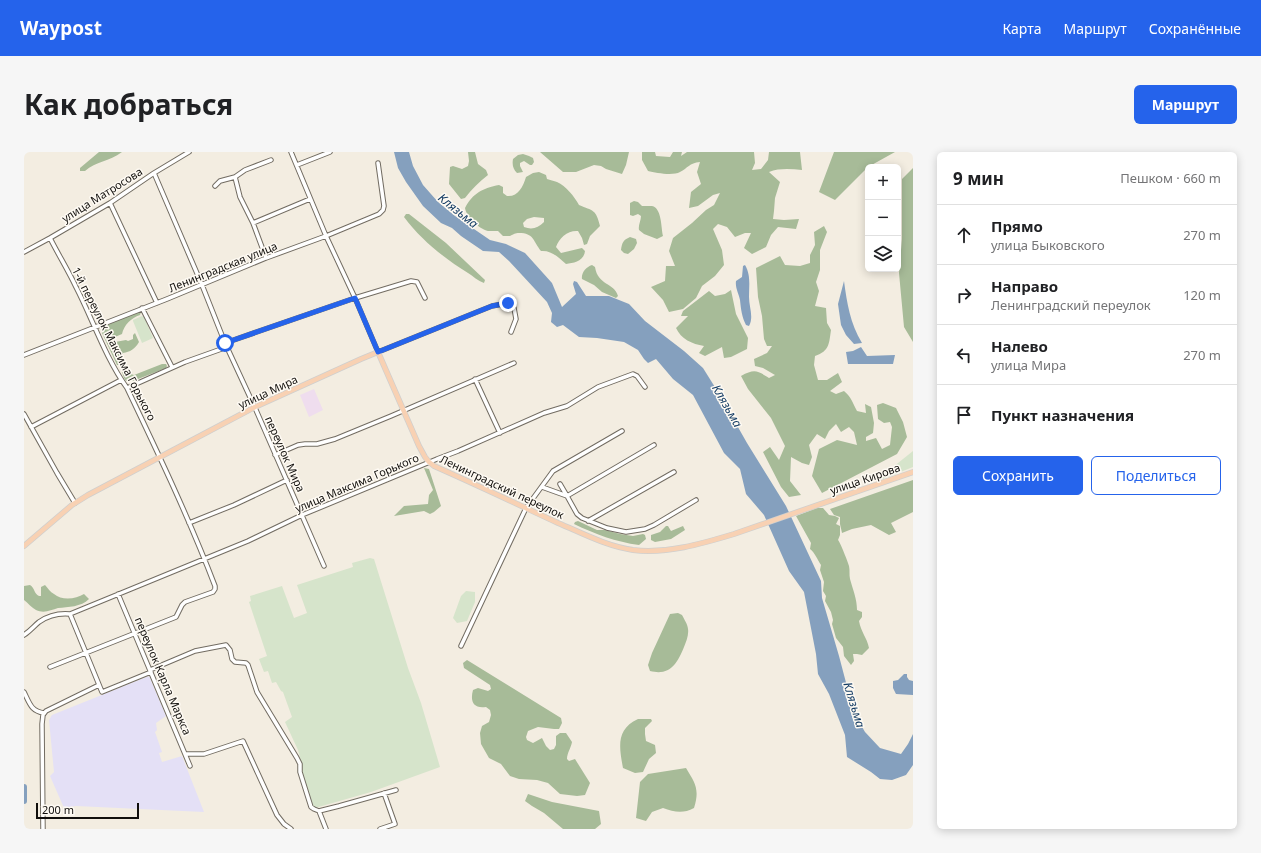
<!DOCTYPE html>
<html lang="ru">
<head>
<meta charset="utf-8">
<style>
  body { margin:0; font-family:"Noto Sans",sans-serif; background:#f6f6f6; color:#202124 }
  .controls { position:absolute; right:12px; top:12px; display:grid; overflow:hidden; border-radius:6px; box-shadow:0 2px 10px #0003 }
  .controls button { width:36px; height:36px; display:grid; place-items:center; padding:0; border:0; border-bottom:1px solid #e0e0e0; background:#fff; color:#202124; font:20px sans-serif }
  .scale { position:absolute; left:12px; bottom:10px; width:103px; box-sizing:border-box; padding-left:4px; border:2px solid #110f0c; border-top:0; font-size:11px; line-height:14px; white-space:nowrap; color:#110f0c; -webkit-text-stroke:3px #fefaf3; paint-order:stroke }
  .stop { position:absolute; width:12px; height:12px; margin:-9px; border:3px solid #2563eb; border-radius:50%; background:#fff }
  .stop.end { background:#2563eb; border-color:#fff; box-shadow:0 1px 4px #0008 }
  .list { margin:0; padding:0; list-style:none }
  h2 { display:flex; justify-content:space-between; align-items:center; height:52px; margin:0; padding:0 16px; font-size:17px }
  h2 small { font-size:13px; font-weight:400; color:#757577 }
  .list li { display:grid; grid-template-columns:26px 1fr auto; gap:12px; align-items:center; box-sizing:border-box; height:60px; padding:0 16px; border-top:1px solid #e0e0e0 }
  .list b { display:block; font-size:15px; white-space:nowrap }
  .list p { margin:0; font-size:13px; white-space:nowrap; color:#757577 }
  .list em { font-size:13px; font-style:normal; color:#757577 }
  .actions { display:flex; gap:8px; padding:12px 16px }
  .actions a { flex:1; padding:9px 0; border:1px solid #2563eb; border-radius:6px; text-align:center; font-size:14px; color:#2563eb }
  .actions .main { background:#2563eb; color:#fff }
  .icon { flex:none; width:22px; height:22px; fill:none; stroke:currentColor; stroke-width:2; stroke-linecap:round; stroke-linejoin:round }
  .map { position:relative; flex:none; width:889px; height:677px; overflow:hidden; border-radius:6px }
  header { display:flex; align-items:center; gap:24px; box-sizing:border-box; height:56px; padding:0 20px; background:#2563eb; color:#fff }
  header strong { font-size:19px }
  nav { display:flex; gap:22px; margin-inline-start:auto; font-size:14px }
  .intro { display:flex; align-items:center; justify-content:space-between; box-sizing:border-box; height:96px; padding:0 24px }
  h1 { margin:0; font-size:28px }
  .button { padding:10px 18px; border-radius:6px; background:#2563eb; color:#fff; font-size:14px; font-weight:700 }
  main { display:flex; gap:24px; padding:0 24px }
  aside { flex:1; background:#fff; border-radius:6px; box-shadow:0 2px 10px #0003 }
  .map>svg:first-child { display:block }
  .commercial { fill:#efddee }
  .medical { fill:#e4e0f6 }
  .green { fill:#d6e4cb }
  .forest { fill:#a7bb98; fill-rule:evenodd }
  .water { fill:#85a0be }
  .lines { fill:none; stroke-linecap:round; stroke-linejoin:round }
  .river { stroke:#85a0be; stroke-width:6 }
  .minor-casing { stroke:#726c62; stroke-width:5.5 }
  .major-casing { stroke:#cfcfce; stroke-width:6 }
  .minor { stroke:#fff; stroke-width:3.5 }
  .major { stroke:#f8d1b3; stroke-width:4.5 }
  .route { stroke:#2563eb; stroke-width:5 }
  .labels { text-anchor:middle; stroke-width:3; stroke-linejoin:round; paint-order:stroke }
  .street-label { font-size:11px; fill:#110f0c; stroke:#fefaf3 }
  .water-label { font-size:12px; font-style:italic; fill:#143c64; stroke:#fefaf3 }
</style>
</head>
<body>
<header>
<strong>Waypost</strong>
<nav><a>Карта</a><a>Маршрут</a><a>Сохранённые</a></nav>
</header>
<div class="intro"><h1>Как добраться</h1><a class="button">Маршрут</a></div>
<main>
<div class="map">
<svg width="889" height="677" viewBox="0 0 889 677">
  <rect width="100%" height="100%" fill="#f3ede1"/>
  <!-- commercial -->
  <path class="commercial" d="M 290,237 L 299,258 L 285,265 L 276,243 Z"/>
  <!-- medical -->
  <path class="medical" d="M 125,524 L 142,564 L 132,571 L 133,578 L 131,580 L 138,600 L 135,601 L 138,610 L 158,604 L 180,660 L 52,654 L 40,656 L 26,624 L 30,620 L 25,568 L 28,563 Z"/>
  <!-- green -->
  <path class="green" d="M 118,164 L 120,165 L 129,186 L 118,191 L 109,169 L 109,168 Z
    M 889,299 L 889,315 L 859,327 L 859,323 Z
    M 346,406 L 350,407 L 384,516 L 397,551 L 416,615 L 347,640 L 291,656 L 288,653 L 278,622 L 278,613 L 274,598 L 261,570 L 268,565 L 259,540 L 257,539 L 252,530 L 248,531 L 244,519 L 240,520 L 235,507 L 243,504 L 225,450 L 227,449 L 226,444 L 258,434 L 270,466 L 283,461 L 273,433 L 329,415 L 328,411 Z
    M 442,439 L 451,440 L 451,450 L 443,469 L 433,471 L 429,466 L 437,444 Z"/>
  <!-- forest -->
  <path class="forest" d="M 75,0 L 98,0 C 85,10 72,9 61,19 L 56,19 L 56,16 Z
    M 444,0 L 451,0 L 454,12 L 462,18 L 464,23 C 455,30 448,37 441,46 L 437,47 L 425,32 L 426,15 L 429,14 L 438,17 L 444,14 L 445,9 Z
    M 516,0 L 605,0 L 602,13 L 598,22 L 582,17 L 577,14 L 570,13 L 552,20 L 539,20 Z
    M 618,0 L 631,0 L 632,4 L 646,5 L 649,0 L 658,0 L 657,4 L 663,0 L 730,0 L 731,11 L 728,18 L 737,17 L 744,8 L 745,0 L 776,0 L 778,18 C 767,17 755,16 745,20 L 756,30 L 751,46 L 750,59 L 749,67 L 760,68 L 775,67 L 772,77 L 754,75 L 747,83 L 742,95 L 728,102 L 720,96 L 727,81 L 721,81 L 711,85 L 703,75 L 694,72 L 689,77 L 698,98 L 700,113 L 691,124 L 678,134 L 672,146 L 659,157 L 645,160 L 639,148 L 627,135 L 641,129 L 642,114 L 651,114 L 645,99 L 649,86 L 668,71 L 682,58 L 690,53 L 696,41 L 689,43 L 674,54 L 665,56 L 667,40 L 677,32 L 673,20 L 676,10 C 665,11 664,16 656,20 C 649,24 632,21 624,19 L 618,8 Z
    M 810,0 L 871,0 L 844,15 L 811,48 L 795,40 Z
    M 499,2 L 505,4 L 509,6 L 510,10 L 508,13 L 506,13 L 500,9 L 496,11 L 496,14 L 499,20 L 493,21 C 489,17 488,13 489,7 L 494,3 Z
    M 889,16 L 889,190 L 880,175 L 875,121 L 878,87 L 878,27 Z
    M 515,20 L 522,23 L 523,27 C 526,28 530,29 533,30 C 542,34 550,44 555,53 C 569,59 572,57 576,74 L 566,84 L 563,92 L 560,93 L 558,86 L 554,79 C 544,78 535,86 532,95 L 537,101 L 558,96 L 561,99 C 560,109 550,111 542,112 C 534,105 527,98 517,99 C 509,89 510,81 495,81 C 491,81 490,82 486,84 L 479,84 L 474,79 C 471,79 467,79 464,79 C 455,77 442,64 441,56 C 449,41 459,36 475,33 L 479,35 L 479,41 L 483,44 C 494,45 499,35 502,25 L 509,21 ZM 510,65 L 520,66 L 520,70 C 514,76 508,78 500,75 L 499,71 L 503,67 Z
    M 610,49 L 614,50 L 618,54 C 621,54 625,54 628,54 C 638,56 637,76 639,84 L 633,87 L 620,82 L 615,78 C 614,73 617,69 617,64 L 614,62 L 609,64 L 606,63 L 606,51 Z
    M 382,62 L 385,62 L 422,91 L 461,128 L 460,131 C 454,129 449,124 444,121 C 420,106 397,88 380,65 Z
    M 800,74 L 803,80 L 796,98 L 796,118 L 792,130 L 795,139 L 791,154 L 802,156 L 803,171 L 807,178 C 805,191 806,199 791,204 L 790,213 L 794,228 L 803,228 L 814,221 L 818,230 L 806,239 L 812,242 L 820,239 C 828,246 828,250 833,259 L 842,261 L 841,252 L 847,255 L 850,271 L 849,281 L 842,285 L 842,289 L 852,286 L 858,297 L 866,293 L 868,275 L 866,270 L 860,271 L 854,267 L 853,253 L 859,251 L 872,256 L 879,270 L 883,285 L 873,302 L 798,341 L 788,324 L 795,297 L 813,288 L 833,293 L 830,280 L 825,275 L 817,280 L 812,272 L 805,279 L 801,287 L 793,282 L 785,293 L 788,305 L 785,313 L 778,311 L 767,305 L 766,329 L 777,343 L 765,345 L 757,335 L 739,300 L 746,295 L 755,308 L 761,294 L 747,266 L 724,237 L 717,224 C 730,217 733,218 745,226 L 751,223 L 739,216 L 731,214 L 730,207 L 743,201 L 748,194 L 743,194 L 740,187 L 738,164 L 734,145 L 732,116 L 756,104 L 761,113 L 776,114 L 786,111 L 786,103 L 791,93 L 790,80 Z
    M 606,85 L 612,87 L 613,91 L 610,97 L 604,102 L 600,101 L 597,98 C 598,91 599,88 606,85 Z
    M 568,113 L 571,115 C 574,134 590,130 594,144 L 592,146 L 578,140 L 570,133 L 558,127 C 557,121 562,115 568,113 Z
    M 707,138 L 712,162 L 724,186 L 723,197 L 707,205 L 700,206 L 698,195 L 681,204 L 675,201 L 680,194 C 668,192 657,187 652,176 L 664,164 L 657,164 L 659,159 L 685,139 L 691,144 L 701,142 Z
    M 114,160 L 117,160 L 116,163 C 107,166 100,173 98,182 L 91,185 L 90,188 L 91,190 L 102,188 L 104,189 L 109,187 L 109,183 L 111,181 L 115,190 C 111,197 106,200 99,201 L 98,203 L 100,210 L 98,213 L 93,213 L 78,181 L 78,177 L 80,174 Z
    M 138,212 L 142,212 L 143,214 L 142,216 L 109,229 L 102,229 L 100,226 L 98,220 L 101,216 L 103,217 L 107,222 L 110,223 Z
    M 400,316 L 405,317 L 417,354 L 410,360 L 406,362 L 400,359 L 370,364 L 380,354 L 404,352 L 405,343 L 409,338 Z
    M 889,328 L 889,360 L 867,371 L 872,380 L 865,383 L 847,373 L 828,377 L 818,381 L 816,372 L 816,365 L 810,363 L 806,357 Z
    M 793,356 L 799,356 L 805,363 L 811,364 L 815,366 L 812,372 L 816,374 L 816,383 L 814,388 C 816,390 824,410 825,414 C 826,418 825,423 826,427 C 829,438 833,447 833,458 L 838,460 L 838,465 L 835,469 C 837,480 843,486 845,496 L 838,503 L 833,502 L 829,502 L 830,509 L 827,513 L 820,504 L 819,495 L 812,486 L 808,472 L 809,468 L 807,460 L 801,449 L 802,444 L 799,439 L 800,430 L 796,418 L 797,413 C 793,407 791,401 786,397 L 787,391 L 772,364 Z
    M 554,369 L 573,378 L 581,378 L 596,382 L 609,384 L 619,382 L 621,383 L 622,387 L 615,393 C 592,390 571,382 550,372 L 551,370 Z
    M 642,374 L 644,374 L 647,379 L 659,374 L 661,378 L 647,387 L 631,390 L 627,388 L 627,383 L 636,380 Z
    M 6,433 C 11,436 10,442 15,444 L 17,444 L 17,435 L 21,433 C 24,436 26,440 30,442 C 38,449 52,447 60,442 L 65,447 C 57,455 44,455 34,456 C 27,458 20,462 12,458 C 8,456 4,451 0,448 L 0,434 Z
    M 654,461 L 658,463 C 660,467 664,473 664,477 C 665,483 662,490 660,495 C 653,512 646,524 626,519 L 624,513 L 628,501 L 646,462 Z
    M 443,508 L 537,566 L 538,571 L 535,577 L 530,577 L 514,575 L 504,579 L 502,585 L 503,588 L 509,591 L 518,586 L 522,594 L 526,598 L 530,597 L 532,593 L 532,584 L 536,581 L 542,581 L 548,590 C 547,596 543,601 543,607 L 545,609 L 551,607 L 566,631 L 561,643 L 553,644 L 536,642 L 524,631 L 513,628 L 495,627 L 486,624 L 477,612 L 465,606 L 457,592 L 456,581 L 458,574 L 465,570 L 467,563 L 466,558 L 462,555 C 449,557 446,549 449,538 L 454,536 L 464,539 L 467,537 L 466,533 L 440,516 L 439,511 Z
    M 614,567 L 627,567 L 628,569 L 621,576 L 621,582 L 622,589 L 631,593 L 632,601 L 625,607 L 619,620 L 611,621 L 599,616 C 595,595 592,577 614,567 Z
    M 662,616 C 671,631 676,637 670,656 C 659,662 650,660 639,656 L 628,660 L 622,669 L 612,666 L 616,630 L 624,622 Z
    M 504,642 L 528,650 L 575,659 L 577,672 L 571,677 L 539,677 L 520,661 L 508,654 L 501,649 Z"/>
  <!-- water -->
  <path class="water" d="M 370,0 L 385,0 L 389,14 L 399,33 L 414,50 L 431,64 L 466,88 L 482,92 L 501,101 L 528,131 L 538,155 L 552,142 L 549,132 L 550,129 L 553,130 L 562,144 L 585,144 L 605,152 L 621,169 L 660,199 L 679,216 L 694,240 L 723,291 L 762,354 L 797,429 L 798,446 L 815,504 L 830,561 L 841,580 L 856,596 L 877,602 L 884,592 L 889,582 L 889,613 L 882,623 L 868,628 L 856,627 L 847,620 L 823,605 L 821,583 L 805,542 L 794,522 L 792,502 L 780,440 L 765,419 L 740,363 L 722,342 L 716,317 L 700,301 L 669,243 L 649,227 L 632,207 L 624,211 L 620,207 L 614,198 L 600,190 L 573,186 L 555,185 L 539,173 L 533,175 L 527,170 L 528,161 L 523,150 L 485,109 L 475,100 L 459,99 L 437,84 L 428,76 L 417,71 L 399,54 L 382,30 L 374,16 Z
    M 721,113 C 727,123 725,134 725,145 C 725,155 730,165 725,174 L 722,173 C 718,165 717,158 716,148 C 715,142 711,136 712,129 L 718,125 L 719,114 Z
    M 820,129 C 823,151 826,171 838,191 L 830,192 L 822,183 L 817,173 L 814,152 Z
    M 837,195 L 843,204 L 871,203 L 869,212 L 824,212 L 822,200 L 829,199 Z
    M 880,522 L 883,522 L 883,525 L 885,528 L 889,529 L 889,543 L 872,542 L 869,536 L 869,529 L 874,528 Z"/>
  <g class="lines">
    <!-- river -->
    <path class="river" d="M 0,635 L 0,649"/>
    <!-- minor casing -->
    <g class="minor-casing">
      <path id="minor" d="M 267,0 L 302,84 L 331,146 L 354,200 L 453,160 L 468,154 L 484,151 L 490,156 L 492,167 L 487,180
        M 273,13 L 306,0
        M 130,21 L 178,133 L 201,191 L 232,258 L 300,414
        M 211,25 L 216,45 L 229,71 L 242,106
        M 191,34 L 196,29 L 211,25 L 221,18 L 247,8
        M 86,51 L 133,151
        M 229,71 L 286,47
        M 26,86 C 34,102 44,118 52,135 C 69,168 81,205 103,236 C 134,301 165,366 191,434 L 191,437 L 189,440 L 161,450 L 158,453 L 152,465 L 26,515
        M 0,100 L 26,86 L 86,51 L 130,21 L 165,0
        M 118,156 L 148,215
        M 201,191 L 331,146 L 387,129 L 393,130 L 401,146
        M 0,203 L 143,147 L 242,106 L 302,84 L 355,62 L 359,58 L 360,54 L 354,11
        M 451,227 L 476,281
        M 103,236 L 161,210 L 203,195
        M 0,262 L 33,321 L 51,351
        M 7,275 L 97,228
        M 251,303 L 274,293 L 281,292 L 293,292 L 311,287 L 367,264 L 490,211
        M 536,332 L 543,344 L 630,293
        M 518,335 L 543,344 L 553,362 L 558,366 L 583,376 L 602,380 L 621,377 L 630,373 L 672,348
        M 564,369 L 650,320
        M 165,371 L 210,353 L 263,328
        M 94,442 L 166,614
        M 46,462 L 78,540 L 127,520
        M 0,483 C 6,479 10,474 15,470 C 25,463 35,461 46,462 L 224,389 L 278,363 L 413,307 L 434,299 L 520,261 L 543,254 L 574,235 L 609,222 L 613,224 L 621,235
        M 437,494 L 502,356 L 529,319 L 598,279
        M 126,518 L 171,499 L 202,493 L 206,498 L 208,507 L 211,510 L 222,511 L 224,513 L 233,540 L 273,606 L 276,612 L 276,620 L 287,655 L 290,657 L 295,659 L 315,654 L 372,638
        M 0,540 C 6,552 7,559 20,561
        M 162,602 L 180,602 L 219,589 L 253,663 L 260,672 L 267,677
        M 295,659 L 302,677
        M 19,677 L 18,572 L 19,563 L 22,559 L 75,533
        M 356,677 L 371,672 L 360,641"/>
    </g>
    <!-- major casing -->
    <g class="major-casing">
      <path id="major" d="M 0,394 L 48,353 L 64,343 L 231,255 L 337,207 L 354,200 L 395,294 L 401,305 L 405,310 L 410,314 C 451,332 493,352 534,371 C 558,381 582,394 609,398 C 643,402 677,392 710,382 L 889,320"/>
    </g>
    <!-- minor -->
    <use href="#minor" class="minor"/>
    <!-- major -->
    <use href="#major" class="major"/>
  </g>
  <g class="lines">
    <!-- route -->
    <path class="route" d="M 201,191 L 331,146 L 354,200 L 453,160 L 468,154 L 484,151"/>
  </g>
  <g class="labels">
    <!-- street labels -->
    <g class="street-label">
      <text transform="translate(78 43) rotate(-32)" y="4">улица Матросова</text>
      <text transform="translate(199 115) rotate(-22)" y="4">Ленинградская улица</text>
      <text transform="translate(90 192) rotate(63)" y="4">1-й переулок Максима Горького</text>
      <text transform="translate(244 240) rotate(-25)" y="4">улица Мира</text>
      <text transform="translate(261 302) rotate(66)" y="4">переулок Мира</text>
      <text transform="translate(841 327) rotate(-19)" y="4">улица Кирова</text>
      <text transform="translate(333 331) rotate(-23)" y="4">улица Максима Горького</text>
      <text transform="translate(478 335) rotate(25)" y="4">Ленинградский переулок</text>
      <text transform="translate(139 524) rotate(67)" y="4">переулок Карла Маркса</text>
    </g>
    <!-- water labels -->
    <g class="water-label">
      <text transform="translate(434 59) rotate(39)" y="4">Клязьма</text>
      <text transform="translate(703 254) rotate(60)" y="4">Клязьма</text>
      <text transform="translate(830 553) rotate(73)" y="4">Клязьма</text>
    </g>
  </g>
</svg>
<div class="controls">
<button>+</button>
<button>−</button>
<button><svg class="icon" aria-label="layers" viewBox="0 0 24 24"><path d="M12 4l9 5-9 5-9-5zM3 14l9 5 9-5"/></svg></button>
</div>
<div class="scale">200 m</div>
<div class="stop" style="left:201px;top:191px"></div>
<div class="stop end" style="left:484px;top:151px"></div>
</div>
<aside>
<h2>9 мин<small>Пешком · 660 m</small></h2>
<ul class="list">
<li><svg class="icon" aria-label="ahead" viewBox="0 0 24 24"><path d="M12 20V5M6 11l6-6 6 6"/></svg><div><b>Прямо</b><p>улица Быковского</p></div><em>270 m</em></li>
<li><svg class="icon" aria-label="right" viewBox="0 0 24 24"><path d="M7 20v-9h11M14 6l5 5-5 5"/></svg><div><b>Направо</b><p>Ленинградский переулок</p></div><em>120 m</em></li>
<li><svg class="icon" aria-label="left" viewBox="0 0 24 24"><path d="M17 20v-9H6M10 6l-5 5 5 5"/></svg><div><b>Налево</b><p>улица Мира</p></div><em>270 m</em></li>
<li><svg class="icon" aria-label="arrive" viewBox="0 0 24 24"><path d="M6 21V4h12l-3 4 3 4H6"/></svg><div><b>Пункт назначения</b></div></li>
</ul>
<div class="actions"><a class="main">Сохранить</a><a>Поделиться</a></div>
</aside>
</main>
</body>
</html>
